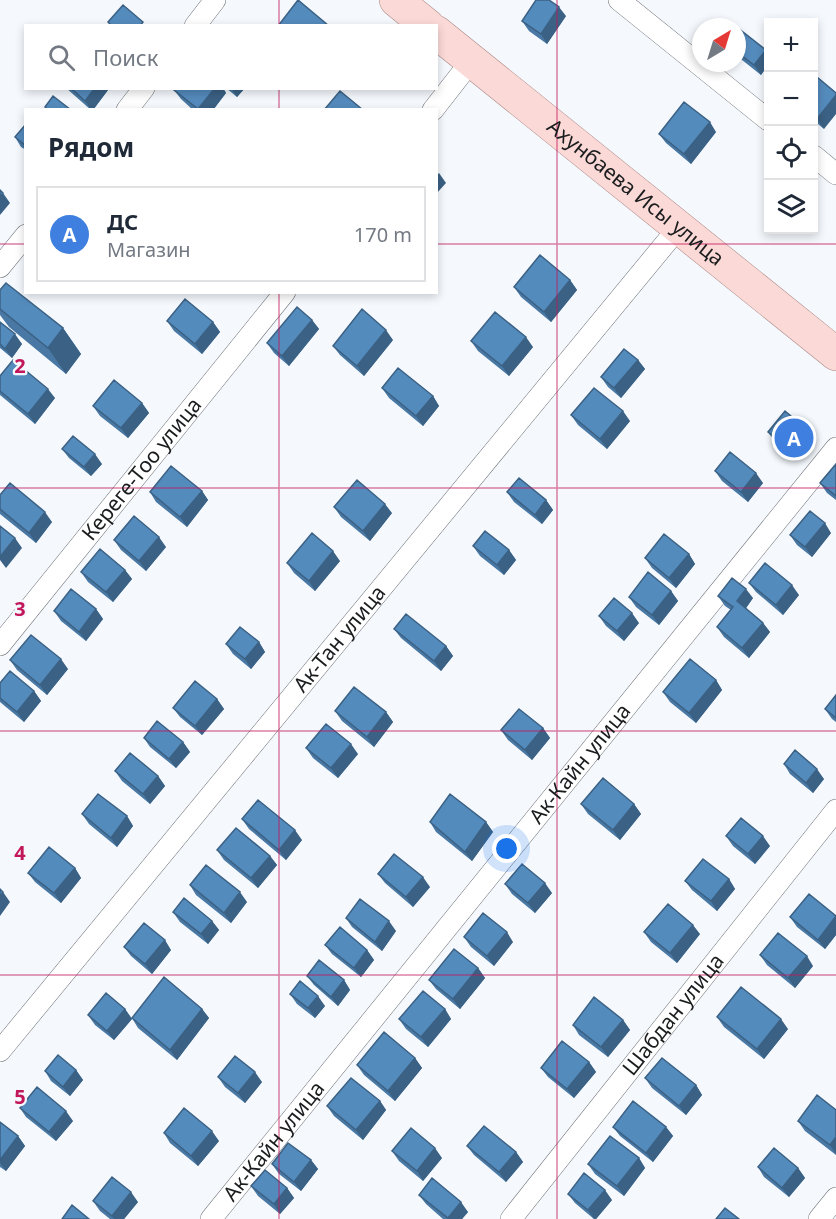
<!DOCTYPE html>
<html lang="ru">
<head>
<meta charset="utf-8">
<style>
  body { margin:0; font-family:"Noto Sans",sans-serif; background:#f6f6f7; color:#1f2937 }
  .controls { position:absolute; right:18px; top:18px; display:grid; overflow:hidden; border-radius:0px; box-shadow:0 3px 9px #0003 }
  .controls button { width:54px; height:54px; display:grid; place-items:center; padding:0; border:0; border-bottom:2px solid #e0e1e3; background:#fff; color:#1f2937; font:30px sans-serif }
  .compass { position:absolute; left:692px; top:18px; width:54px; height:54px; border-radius:50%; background:#fff; box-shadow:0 3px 9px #0003; rotate:38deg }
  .you { position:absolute; left:507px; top:849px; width:21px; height:21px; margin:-15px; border:4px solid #fff; border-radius:50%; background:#1a73e8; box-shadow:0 0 0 9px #1a73e833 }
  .badge { display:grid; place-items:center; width:39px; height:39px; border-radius:50%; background:#7c3aed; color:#fff; font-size:20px; font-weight:700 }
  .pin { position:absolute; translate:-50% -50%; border:3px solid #fff; box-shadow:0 2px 6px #0006 }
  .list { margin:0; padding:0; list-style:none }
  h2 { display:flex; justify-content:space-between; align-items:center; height:78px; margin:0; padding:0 24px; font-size:26px }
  h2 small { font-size:20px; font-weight:400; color:#747a83 }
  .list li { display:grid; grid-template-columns:39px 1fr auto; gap:18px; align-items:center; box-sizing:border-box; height:96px; margin:0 12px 12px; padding:0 12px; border:2px solid #e0e1e3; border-radius:0px }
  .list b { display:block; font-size:22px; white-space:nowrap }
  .list p { margin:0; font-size:20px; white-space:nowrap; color:#747a83 }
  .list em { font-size:20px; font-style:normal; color:#747a83 }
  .icon { flex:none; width:33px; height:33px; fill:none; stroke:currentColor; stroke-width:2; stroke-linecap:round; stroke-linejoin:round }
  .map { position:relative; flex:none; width:836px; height:1219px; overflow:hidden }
  .search { position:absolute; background:#fff; box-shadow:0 3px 9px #0003; left:24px; top:24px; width:414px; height:66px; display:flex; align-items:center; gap:15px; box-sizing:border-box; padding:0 21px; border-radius:0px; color:#747a83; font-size:22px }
  .panel { position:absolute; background:#fff; box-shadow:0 3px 9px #0003; left:24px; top:108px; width:414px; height:186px; border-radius:0px }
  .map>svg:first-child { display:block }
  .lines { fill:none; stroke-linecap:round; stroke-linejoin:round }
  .street-casing { stroke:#707478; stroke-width:22 }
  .primary-casing { stroke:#aa8785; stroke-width:34 }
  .street { stroke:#fff; stroke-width:21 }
  .primary { stroke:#fbd9d7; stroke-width:33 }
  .wall { fill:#4878a3 }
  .shaded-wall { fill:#3b6184 }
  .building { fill:#548bbd; stroke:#3b6184; stroke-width:1.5 }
  .grid { fill:none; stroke:#c2185b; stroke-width:1.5; stroke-opacity:0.55 }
  .labels { text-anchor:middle; stroke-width:4.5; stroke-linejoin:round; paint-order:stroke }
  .street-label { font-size:21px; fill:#1a1c1d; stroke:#f5f9fe }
  .grid-label { font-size:20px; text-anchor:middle; font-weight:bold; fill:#c2185b; stroke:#f5f9fe; stroke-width:4.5; stroke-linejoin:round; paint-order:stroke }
</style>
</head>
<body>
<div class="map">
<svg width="836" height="1219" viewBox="0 0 836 1219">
  <rect width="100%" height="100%" fill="#f5f9fe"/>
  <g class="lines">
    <!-- street casing -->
    <g class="street-casing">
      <g id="street">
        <path d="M 619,0 L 768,120"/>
        <path d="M 195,26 L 215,0"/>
        <path d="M 127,110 L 144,88"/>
        <path d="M 433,110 L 472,60"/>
        <path d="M 814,156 L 836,174"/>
        <path d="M 0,267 L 26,235"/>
        <path id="s1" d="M 0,645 L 285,292"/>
        <path id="s2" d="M 0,1051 L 679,227"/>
        <path id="s3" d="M 211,1219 L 836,448"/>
        <path id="s4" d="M 511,1219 L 836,810"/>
        <path d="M 819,1219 L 836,1198"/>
      </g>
    </g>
    <!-- primary casing -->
    <g class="primary-casing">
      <g id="primary">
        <path d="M 396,0 L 428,26"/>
        <path id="s5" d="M 436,32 L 836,354"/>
      </g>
    </g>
    <!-- street -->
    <use href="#street" class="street"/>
    <!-- primary -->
    <use href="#primary" class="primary"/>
  </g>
  <!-- wall -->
  <path class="wall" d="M 566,16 L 547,44 L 529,31 L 522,21 Z
    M 737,30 L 766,50 L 768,54 L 768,65 L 761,75 L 737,56 Z
    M 813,82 L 824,129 L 813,120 Z
    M 66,88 L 107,88 L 108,90 L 93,110 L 91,110 Z
    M 175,88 L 223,88 L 226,93 L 213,110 L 193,110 L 181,99 L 174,90 Z
    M 226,88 L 245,88 L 237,97 Z
    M 26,124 L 26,150 L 21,147 L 15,137 Z
    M 716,132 L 691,164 L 666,143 L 659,134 Z
    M 570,280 L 577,290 L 551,322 L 521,297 L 514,287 Z
    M 0,290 L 63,328 L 81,354 L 66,374 L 9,327 L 0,315 Z
    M 312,320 L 319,329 L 289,366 L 274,353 L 267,343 Z
    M 167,321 L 213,322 L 220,332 L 202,354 L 174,331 Z
    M 0,322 L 22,344 L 12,358 L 0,348 Z
    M 393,340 L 364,376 L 340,355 L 333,346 Z
    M 471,341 L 533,347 L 509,376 L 478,351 Z
    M 638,360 L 645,369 L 621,398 L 608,387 L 601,377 Z
    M 0,376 L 55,398 L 35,424 L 0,395 Z
    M 382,388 L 433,396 L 439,406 L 423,426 L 389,398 Z
    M 142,403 L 149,413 L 128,438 L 100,416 L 93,406 Z
    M 571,415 L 630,421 L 607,449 L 578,425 Z
    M 768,432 L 810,436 L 793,457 L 775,442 Z
    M 62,449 L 102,464 L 91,476 L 69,458 Z
    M 836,464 L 836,500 L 827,493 L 820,483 Z
    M 715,471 L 763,483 L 748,502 L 722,481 Z
    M 202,491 L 208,500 L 187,527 L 156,502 L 150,492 Z
    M 507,492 L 546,500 L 553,510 L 542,524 L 514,502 Z
    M 0,495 L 52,522 L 36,543 L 0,514 Z
    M 334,507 L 392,513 L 370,541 L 341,517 Z
    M 831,533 L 812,557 L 797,545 L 790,535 Z
    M 114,540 L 166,547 L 146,571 L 121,550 Z
    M 473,546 L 509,550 L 516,560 L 504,575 L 480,556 Z
    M 689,554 L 695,564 L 676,588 L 652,568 L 645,558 Z
    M 340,561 L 315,591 L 294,573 L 287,563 Z
    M 125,570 L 132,579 L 113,602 L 88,582 L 81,572 Z
    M 749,583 L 799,595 L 783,615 L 756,592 Z
    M 671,591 L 678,601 L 659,625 L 636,607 L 629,597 Z
    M 718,596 L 753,598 L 746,608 L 763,623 L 770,632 L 749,658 L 724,637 L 717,627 L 731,610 L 725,606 Z
    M 96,609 L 103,619 L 86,641 L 61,621 L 54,611 Z
    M 599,616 L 639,623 L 624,641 L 606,626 Z
    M 394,629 L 446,646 L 453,656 L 441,671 L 401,638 Z
    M 259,642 L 265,652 L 251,669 L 233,654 L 226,644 Z
    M 10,660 L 68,669 L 47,695 L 17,670 Z
    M 716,680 L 722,690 L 696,723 L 670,702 L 663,692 Z
    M 0,683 L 34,691 L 41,701 L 24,722 L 0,702 Z
    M 836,695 L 836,722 L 832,719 L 825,709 Z
    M 217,699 L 224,709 L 202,735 L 180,717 L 173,708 Z
    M 335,711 L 386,712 L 393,722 L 374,747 L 342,721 Z
    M 543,728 L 550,738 L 532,760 L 508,740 L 501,730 Z
    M 144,738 L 183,742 L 190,752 L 176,768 L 150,747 Z
    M 306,748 L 358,754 L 338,778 L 313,758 Z
    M 784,764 L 824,779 L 813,793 L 790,774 Z
    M 115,771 L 158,776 L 165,786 L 150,804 L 122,781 Z
    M 581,804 L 634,804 L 641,814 L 620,840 L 588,814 Z
    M 82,814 L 127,816 L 133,826 L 117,847 L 89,824 Z
    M 242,819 L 302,840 L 286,860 L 249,829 Z
    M 430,822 L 486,822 L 493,832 L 472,861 L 436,832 Z
    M 726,836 L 770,846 L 755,864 L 733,846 Z
    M 217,850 L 270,856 L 277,865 L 258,888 L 224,860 Z
    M 75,868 L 81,878 L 61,903 L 35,882 L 28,873 Z
    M 378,874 L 430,887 L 413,907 L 385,883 Z
    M 729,879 L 735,889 L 717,911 L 692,890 L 685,881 Z
    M 505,884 L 552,893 L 535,913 L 512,894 Z
    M 190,885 L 247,902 L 231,923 L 196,895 Z
    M 173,912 L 212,921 L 219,930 L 208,944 L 180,922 Z
    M 836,916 L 836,935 L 825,949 L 797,927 L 790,917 Z
    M 346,918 L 396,931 L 382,951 L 352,927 Z
    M 644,932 L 700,934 L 677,963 L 651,942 Z
    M 464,937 L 513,942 L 494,966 L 471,947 Z
    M 325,945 L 367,950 L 374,960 L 361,977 L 332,954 Z
    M 124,947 L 171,950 L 152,974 L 131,956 Z
    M 760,955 L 813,966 L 795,988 L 767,965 Z
    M 478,968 L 485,978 L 460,1009 L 436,989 L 429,980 Z
    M 307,976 L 344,980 L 350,990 L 338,1006 L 314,985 Z
    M 290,994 L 325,1006 L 315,1018 L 297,1004 Z
    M 125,1009 L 132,1019 L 114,1040 L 95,1025 L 88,1015 Z
    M 202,1009 L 209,1018 L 177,1060 L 138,1028 L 132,1018 Z
    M 445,1009 L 451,1019 L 428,1047 L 406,1029 L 399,1019 Z
    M 717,1017 L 788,1029 L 764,1059 L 724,1027 Z
    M 623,1020 L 630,1030 L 608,1057 L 579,1035 L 573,1025 Z
    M 415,1058 L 422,1068 L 395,1101 L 364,1075 L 357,1065 Z
    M 589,1062 L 596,1072 L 574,1098 L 548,1077 L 541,1068 Z
    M 76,1070 L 83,1080 L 70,1096 L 51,1081 L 45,1071 Z
    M 218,1077 L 262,1082 L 245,1103 L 225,1087 Z
    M 645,1078 L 696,1085 L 702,1095 L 686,1115 L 652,1088 Z
    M 380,1101 L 386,1110 L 363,1140 L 334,1116 L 327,1106 Z
    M 20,1108 L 73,1121 L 56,1141 L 26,1117 Z
    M 836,1110 L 836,1155 L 805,1131 L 798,1121 Z
    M 0,1122 L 18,1136 L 25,1146 L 6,1171 L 0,1167 Z
    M 613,1127 L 666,1127 L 673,1136 L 653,1162 L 620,1136 Z
    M 164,1133 L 219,1141 L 198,1166 L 170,1143 Z
    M 467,1146 L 516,1152 L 523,1162 L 506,1182 L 474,1155 Z
    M 392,1151 L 442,1158 L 423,1181 L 399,1161 Z
    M 639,1158 L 645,1168 L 624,1196 L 595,1174 L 588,1164 Z
    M 311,1160 L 318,1169 L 301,1191 L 279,1174 L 272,1164 Z
    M 758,1167 L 798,1168 L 805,1178 L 789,1197 L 764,1177 Z
    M 251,1186 L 287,1188 L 294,1198 L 280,1214 L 258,1196 Z
    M 568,1194 L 612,1200 L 596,1219 L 594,1219 L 575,1203 Z
    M 419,1195 L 468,1212 L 462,1219 L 443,1219 L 426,1204 Z
    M 93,1201 L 138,1202 L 124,1219 L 110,1219 L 100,1211 Z"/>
  <!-- shaded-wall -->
  <path class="shaded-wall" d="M 559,7 L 566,16 L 547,44 L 541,34 Z
    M 766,50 L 768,54 L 768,65 L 761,75 L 754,65 Z
    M 95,88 L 107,88 L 108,90 L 93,110 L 91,110 L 85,101 Z
    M 215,88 L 223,88 L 226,93 L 213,110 L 198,110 Z
    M 231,88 L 245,88 L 237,97 Z
    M 836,95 L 836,114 L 824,129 L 817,119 Z
    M 710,122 L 716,132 L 691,164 L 684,154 Z
    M 439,173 L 446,183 L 436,194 L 436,176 Z
    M 3,193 L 10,203 L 0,215 L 0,197 Z
    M 570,280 L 577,290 L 551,322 L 544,312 Z
    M 312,320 L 319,329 L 289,366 L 282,356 Z
    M 213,322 L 220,332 L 202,354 L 195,344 Z
    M 63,328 L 81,354 L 66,374 L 48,348 Z
    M 386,330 L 393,340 L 364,376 L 357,366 Z
    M 15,334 L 22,344 L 12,358 L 5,349 Z
    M 526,337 L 533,347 L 509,376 L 502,366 Z
    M 638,360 L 645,369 L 621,398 L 614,388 Z
    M 48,389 L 55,398 L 35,424 L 28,414 Z
    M 433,396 L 439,406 L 423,426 L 416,416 Z
    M 142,403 L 149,413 L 128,438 L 121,428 Z
    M 623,411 L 630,421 L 607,449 L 600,439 Z
    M 803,426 L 810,436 L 793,457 L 786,447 Z
    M 95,454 L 102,464 L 91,476 L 84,467 Z
    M 756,473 L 763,483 L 748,502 L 741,492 Z
    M 202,491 L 208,500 L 187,527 L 180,517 Z
    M 546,500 L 553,510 L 542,524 L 535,515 Z
    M 385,504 L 392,513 L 370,541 L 363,531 Z
    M 45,512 L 52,522 L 36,543 L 29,533 Z
    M 825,523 L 831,533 L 812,557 L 805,547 Z
    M 159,537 L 166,547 L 146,571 L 139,561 Z
    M 15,538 L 22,548 L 6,568 L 0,560 L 0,557 Z
    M 509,550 L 516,560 L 504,575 L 497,565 Z
    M 333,551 L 340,561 L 315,591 L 309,581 Z
    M 689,554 L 695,564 L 676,588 L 669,578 Z
    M 125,570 L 132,579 L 113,602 L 106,592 Z
    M 792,585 L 799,595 L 783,615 L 776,605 Z
    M 746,589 L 753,598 L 744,611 L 737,601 Z
    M 671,591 L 678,601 L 659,625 L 652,615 Z
    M 96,609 L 103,619 L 86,641 L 79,632 Z
    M 632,613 L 639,623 L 624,641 L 617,631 Z
    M 763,623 L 770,632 L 749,658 L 742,648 Z
    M 259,642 L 265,652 L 251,669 L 245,659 Z
    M 446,646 L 453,656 L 441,671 L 434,661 Z
    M 61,659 L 68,669 L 47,695 L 40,685 Z
    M 716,680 L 722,690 L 696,723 L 689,713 Z
    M 34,691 L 41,701 L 24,722 L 17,712 Z
    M 217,699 L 224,709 L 202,735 L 195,726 Z
    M 386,712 L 393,722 L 374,747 L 367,737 Z
    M 543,728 L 550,738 L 532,760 L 525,750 Z
    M 183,742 L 190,752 L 176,768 L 169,759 Z
    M 351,744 L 358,754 L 338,778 L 331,768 Z
    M 817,769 L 824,779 L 813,793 L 806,783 Z
    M 158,776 L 165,786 L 150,804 L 143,794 Z
    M 634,804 L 641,814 L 620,840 L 613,830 Z
    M 127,816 L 133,826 L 117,847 L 111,838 Z
    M 486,822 L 493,832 L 472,861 L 465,852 Z
    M 295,830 L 302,840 L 286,860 L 279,850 Z
    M 763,836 L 770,846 L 755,864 L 748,854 Z
    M 270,856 L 277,865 L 258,888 L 251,878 Z
    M 75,868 L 81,878 L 61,903 L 54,893 Z
    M 423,877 L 430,887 L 413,907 L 406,897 Z
    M 729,879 L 735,889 L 717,911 L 711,901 Z
    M 545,883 L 552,893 L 535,913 L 528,903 Z
    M 3,892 L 10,902 L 0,916 L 0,897 Z
    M 240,892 L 247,902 L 231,923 L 224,913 Z
    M 836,917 L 836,935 L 825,949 L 818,940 Z
    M 212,921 L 219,930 L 208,944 L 201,934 Z
    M 389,921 L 396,931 L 382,951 L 375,942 Z
    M 693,925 L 700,934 L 677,963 L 670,953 Z
    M 507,932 L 513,942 L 494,966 L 487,956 Z
    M 165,940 L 171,950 L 152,974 L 145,964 Z
    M 367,950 L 374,960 L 361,977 L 354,968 Z
    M 807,956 L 813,966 L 795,988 L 788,978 Z
    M 478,968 L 485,978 L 460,1009 L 453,999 Z
    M 344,980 L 350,990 L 338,1006 L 331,997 Z
    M 318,996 L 325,1006 L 315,1018 L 308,1008 Z
    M 125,1009 L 132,1019 L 114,1040 L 107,1031 Z
    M 202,1009 L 209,1018 L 177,1060 L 170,1050 Z
    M 445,1009 L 451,1019 L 428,1047 L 421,1037 Z
    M 781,1019 L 788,1029 L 764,1059 L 757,1049 Z
    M 623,1020 L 630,1030 L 608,1057 L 601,1047 Z
    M 415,1058 L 422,1068 L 395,1101 L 388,1091 Z
    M 589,1062 L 596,1072 L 574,1098 L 567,1089 Z
    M 76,1070 L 83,1080 L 70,1096 L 63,1087 Z
    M 255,1072 L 262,1082 L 245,1103 L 238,1093 Z
    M 696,1085 L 702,1095 L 686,1115 L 679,1106 Z
    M 380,1101 L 386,1110 L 363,1140 L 356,1130 Z
    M 66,1111 L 73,1121 L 56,1141 L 49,1132 Z
    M 666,1127 L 673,1136 L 653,1162 L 646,1153 Z
    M 212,1131 L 219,1141 L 198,1166 L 191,1156 Z
    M 18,1136 L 25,1146 L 6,1171 L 0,1163 L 0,1160 Z
    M 836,1137 L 836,1154 L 830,1145 Z
    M 435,1148 L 442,1158 L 423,1181 L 417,1171 Z
    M 516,1152 L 523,1162 L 506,1182 L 499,1172 Z
    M 639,1158 L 645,1168 L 624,1196 L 617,1186 Z
    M 311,1160 L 318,1169 L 301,1191 L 294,1182 Z
    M 798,1168 L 805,1178 L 789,1197 L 782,1188 Z
    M 287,1188 L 294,1198 L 280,1214 L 274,1204 Z
    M 605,1190 L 612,1200 L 596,1219 L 594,1219 L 588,1210 Z
    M 131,1192 L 138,1202 L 124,1219 L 114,1219 L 112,1216 Z
    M 461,1202 L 468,1212 L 462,1219 L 448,1219 Z"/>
  <!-- building -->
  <path class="building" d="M 298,0 L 329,26 L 278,26 Z
    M 536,0 L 549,0 L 559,7 L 541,34 L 522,21 Z
    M 123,5 L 143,22 L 140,26 L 112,26 L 108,22 Z
    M 738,28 L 766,50 L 754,65 L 737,52 L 737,30 Z
    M 817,77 L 836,93 L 836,95 L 817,119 L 813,116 L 813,82 Z
    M 71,88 L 95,88 L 85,101 Z
    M 175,88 L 215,88 L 198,109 L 174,90 Z
    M 340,91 L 363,110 L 324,110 Z
    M 53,96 L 71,110 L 48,110 L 45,107 Z
    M 684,102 L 710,122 L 684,154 L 659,134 Z
    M 26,124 L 26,146 L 15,137 Z
    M 0,190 L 3,193 L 0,197 Z
    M 540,255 L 570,280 L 544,312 L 514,287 Z
    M 6,283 L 63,328 L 48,348 L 0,309 L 0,290 Z
    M 185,299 L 213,322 L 195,344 L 167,321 Z
    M 297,307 L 312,320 L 282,356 L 267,343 Z
    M 362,309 L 386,330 L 357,366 L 333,346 Z
    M 495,312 L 526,337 L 502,366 L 471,341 Z
    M 0,322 L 15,334 L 5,349 L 0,344 Z
    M 624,349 L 638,360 L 614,388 L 601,377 Z
    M 13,360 L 48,389 L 28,414 L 0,391 L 0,376 Z
    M 398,368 L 433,396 L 416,416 L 382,388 Z
    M 114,380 L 142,403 L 121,428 L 93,406 Z
    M 594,388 L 623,411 L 600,439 L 571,415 Z
    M 785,411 L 803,426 L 786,447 L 768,432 Z
    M 73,436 L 95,454 L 84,467 L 62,449 Z
    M 730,452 L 756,473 L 741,492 L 715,471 Z
    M 836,464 L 836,496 L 820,483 Z
    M 171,466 L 202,491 L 180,517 L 150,492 Z
    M 519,478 L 546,500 L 535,515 L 507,492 Z
    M 357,480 L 385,504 L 363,531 L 334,507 Z
    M 10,483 L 45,512 L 29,533 L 0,509 L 0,495 Z
    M 810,511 L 825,523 L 805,547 L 790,535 Z
    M 134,516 L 159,537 L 139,561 L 114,540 Z
    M 0,526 L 15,538 L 0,557 Z
    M 485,531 L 509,550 L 497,565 L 473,546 Z
    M 312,533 L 333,551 L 309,581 L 287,563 Z
    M 664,534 L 689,554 L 669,578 L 645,558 Z
    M 100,549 L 125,570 L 106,592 L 81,572 Z
    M 765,563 L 792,585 L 776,605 L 749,583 Z
    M 648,572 L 671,591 L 652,615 L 629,597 Z
    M 732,578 L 746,589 L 737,601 L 763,623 L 742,648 L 717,627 L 733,607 L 718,596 Z
    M 71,589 L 96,609 L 79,632 L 54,611 Z
    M 614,598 L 632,613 L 617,631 L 599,616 Z
    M 406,614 L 446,646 L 434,661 L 394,629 Z
    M 240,627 L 259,642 L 245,659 L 226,644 Z
    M 31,635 L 61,659 L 40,685 L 10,660 Z
    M 690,659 L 716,680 L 689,713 L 663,692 Z
    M 10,671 L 34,691 L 17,712 L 0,698 L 0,683 Z
    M 195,681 L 217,699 L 195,726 L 173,708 Z
    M 354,687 L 386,712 L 367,737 L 335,711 Z
    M 836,695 L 836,718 L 825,709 Z
    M 519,709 L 543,728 L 525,750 L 501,730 Z
    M 157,721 L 183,742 L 169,759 L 144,738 Z
    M 326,724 L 351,744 L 331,768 L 306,748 Z
    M 795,750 L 817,769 L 806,783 L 784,764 Z
    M 130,753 L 158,776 L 143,794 L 115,771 Z
    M 603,778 L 634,804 L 613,830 L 581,804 Z
    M 98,794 L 127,816 L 111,838 L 82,814 Z
    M 450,794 L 486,822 L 465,852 L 430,822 Z
    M 258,800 L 295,830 L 279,850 L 242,819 Z
    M 741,818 L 763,836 L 748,854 L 726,836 Z
    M 236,828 L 270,856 L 251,878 L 217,850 Z
    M 49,847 L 75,868 L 54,893 L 28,873 Z
    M 394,854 L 423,877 L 406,897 L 378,874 Z
    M 703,859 L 729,879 L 711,901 L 685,881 Z
    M 522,864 L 545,883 L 528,903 L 505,884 Z
    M 206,865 L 240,892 L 224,913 L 190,885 Z
    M 0,889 L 3,892 L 0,897 Z
    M 809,894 L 836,916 L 818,940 L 790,917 Z
    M 184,898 L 212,921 L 201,934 L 173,912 Z
    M 360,899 L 389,921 L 375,942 L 346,918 Z
    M 668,904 L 693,925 L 670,953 L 644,932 Z
    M 483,913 L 507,932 L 487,956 L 464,937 Z
    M 144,923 L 165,940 L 145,964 L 124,947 Z
    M 340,927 L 367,950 L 354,968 L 325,945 Z
    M 778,933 L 807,956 L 788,978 L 760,955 Z
    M 454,949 L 478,968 L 453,999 L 429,980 Z
    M 319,960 L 344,980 L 331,997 L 307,976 Z
    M 164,977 L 202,1009 L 170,1050 L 132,1018 Z
    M 300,981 L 318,996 L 308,1008 L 290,994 Z
    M 741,987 L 781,1019 L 757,1049 L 717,1017 Z
    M 423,991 L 445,1009 L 421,1037 L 399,1019 Z
    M 106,993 L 125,1009 L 107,1031 L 88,1015 Z
    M 594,997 L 623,1020 L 601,1047 L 573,1025 Z
    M 384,1032 L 415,1058 L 388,1091 L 357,1065 Z
    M 562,1041 L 589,1062 L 567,1089 L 541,1068 Z
    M 58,1055 L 76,1070 L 63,1087 L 45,1071 Z
    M 235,1056 L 255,1072 L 238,1093 L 218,1077 Z
    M 662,1058 L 696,1085 L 679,1106 L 645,1078 Z
    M 351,1078 L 380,1101 L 356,1130 L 327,1106 Z
    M 37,1087 L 66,1111 L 49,1132 L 20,1108 Z
    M 817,1095 L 836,1110 L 836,1137 L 830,1145 L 798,1121 Z
    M 633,1101 L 666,1127 L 646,1153 L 613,1127 Z
    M 184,1108 L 212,1131 L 191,1156 L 164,1133 Z
    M 0,1122 L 18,1136 L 0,1160 Z
    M 484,1126 L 516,1152 L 499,1172 L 467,1146 Z
    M 411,1128 L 435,1148 L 417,1171 L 392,1151 Z
    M 610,1136 L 639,1158 L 617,1186 L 588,1164 Z
    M 288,1143 L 311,1160 L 294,1182 L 272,1164 Z
    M 774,1148 L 798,1168 L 782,1188 L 758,1167 Z
    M 265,1170 L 287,1188 L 274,1204 L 251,1186 Z
    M 584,1173 L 605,1190 L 588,1210 L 568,1194 Z
    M 112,1177 L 131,1192 L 112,1216 L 93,1201 Z
    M 432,1178 L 461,1202 L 448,1218 L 419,1195 Z
    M 72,1205 L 89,1219 L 62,1219 Z
    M 725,1208 L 739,1219 L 716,1219 Z"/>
  <!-- grid -->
  <path class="grid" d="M 279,0 L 279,26M 557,0 L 557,1219M 279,88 L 279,110M 0,244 L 26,244M 436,244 L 836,244M 279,292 L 279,1219M 0,488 L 836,488M 0,731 L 836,731M 0,975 L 836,975"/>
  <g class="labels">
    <!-- street labels -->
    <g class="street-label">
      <text dy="7" stroke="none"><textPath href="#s5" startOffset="256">Ахунбаева Исы улица</textPath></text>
      <text dy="7" stroke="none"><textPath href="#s1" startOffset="226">Кереге-Тоо улица</textPath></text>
      <text dy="7" stroke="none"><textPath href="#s2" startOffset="534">Ак-Тан улица</textPath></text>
      <text dy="7" stroke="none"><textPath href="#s3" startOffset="586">Ак-Кайн улица</textPath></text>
      <text dy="7" stroke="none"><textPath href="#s4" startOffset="261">Шабдан улица</textPath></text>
      <text dy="7" stroke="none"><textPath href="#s3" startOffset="100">Ак-Кайн улица</textPath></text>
    </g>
  </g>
  <g class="grid-label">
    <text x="20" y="373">2</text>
    <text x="20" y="616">3</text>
    <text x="20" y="860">4</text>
    <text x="20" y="1104">5</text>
  </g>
</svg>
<div class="controls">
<button>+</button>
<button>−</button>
<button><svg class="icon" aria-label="locate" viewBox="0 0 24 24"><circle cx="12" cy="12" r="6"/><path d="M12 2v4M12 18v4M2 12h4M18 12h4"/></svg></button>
<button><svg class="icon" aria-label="layers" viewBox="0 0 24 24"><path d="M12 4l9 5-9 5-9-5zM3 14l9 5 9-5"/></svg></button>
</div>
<svg class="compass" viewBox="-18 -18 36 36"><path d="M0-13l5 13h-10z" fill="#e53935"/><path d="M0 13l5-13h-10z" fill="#747a83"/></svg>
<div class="you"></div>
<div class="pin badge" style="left:794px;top:438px;background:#3f7fe0">A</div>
<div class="search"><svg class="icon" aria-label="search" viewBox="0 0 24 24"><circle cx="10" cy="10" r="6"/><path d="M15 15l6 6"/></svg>Поиск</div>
<section class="panel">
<h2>Рядом<small></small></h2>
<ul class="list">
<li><span class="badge" style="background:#3f7fe0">A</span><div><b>ДС</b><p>Магазин</p></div><em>170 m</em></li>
</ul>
</section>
</div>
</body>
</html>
